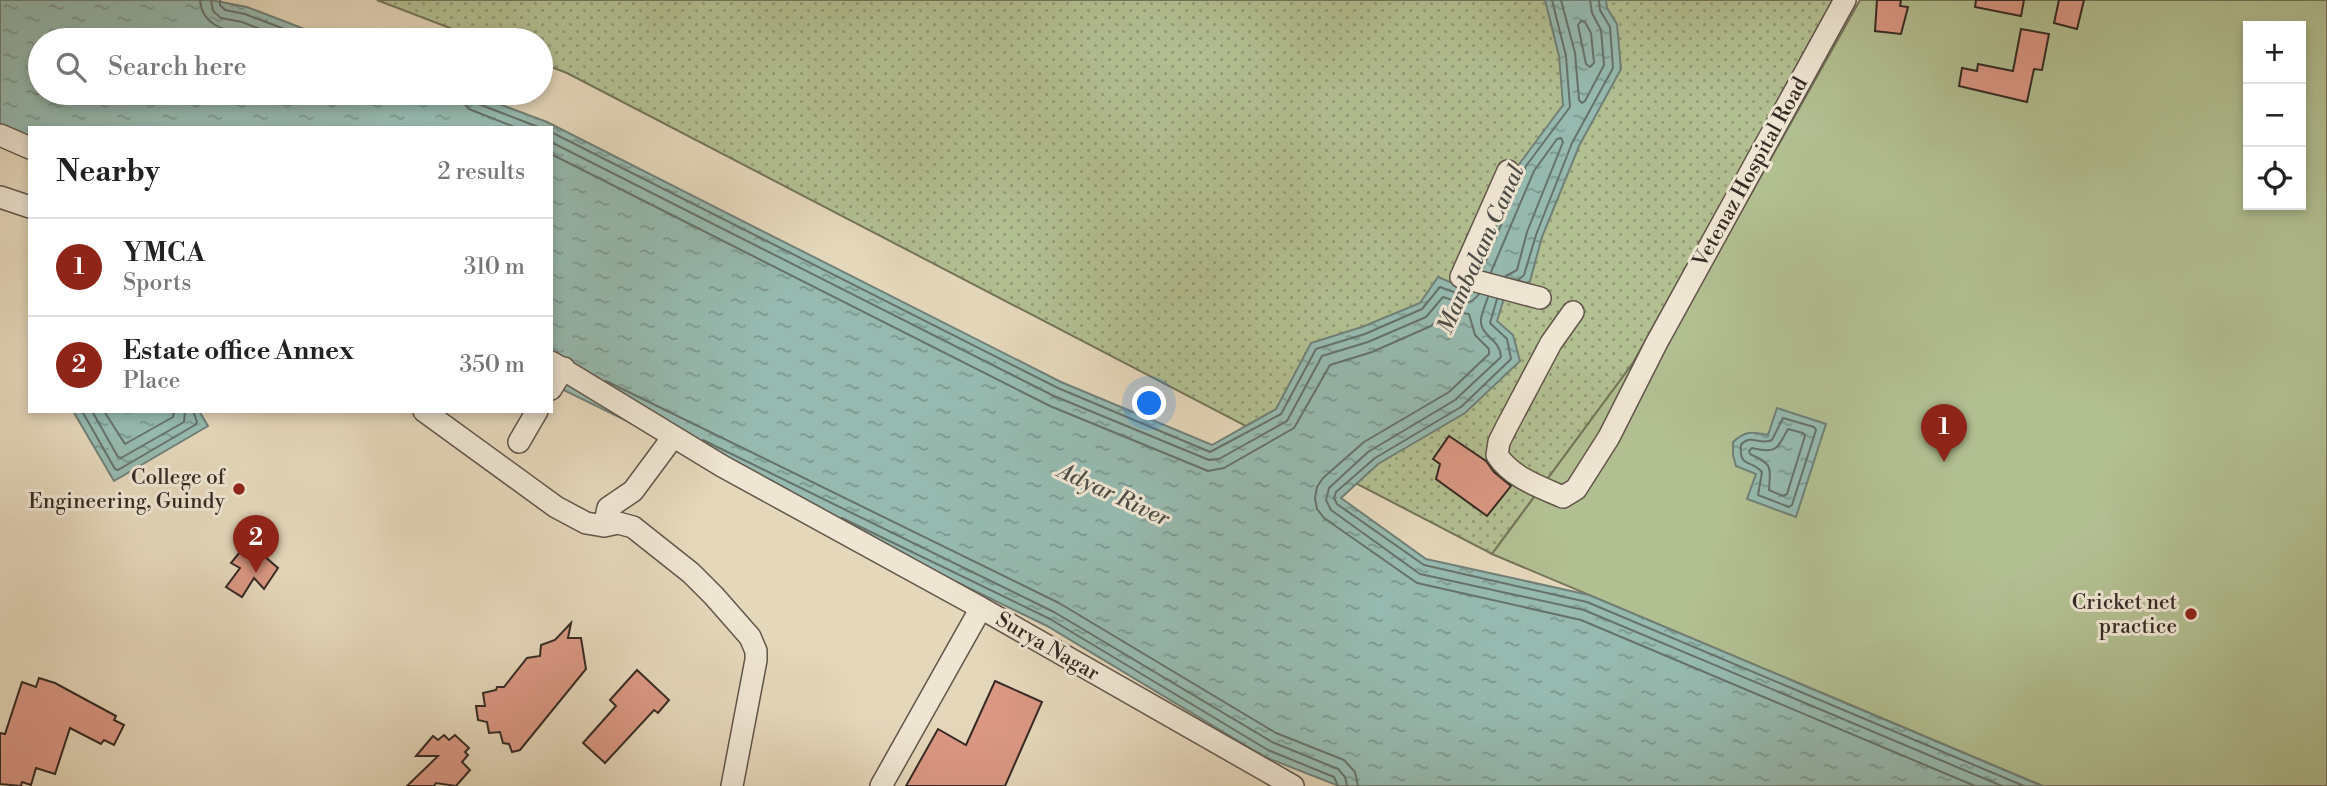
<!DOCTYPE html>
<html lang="en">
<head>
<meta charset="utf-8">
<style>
  body { margin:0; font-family:"Libre Bodoni",serif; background:#f2f2f2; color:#222 }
  .controls { position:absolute; right:21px; top:21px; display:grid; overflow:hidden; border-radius:0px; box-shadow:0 4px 10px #0003 }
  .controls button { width:63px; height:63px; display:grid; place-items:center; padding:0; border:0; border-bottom:2px solid #e0e0e0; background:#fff; color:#222; font:35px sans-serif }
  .you { position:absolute; left:1150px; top:404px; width:24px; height:24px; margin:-18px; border:5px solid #fff; border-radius:50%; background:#1a73e8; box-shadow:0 0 0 10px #1a73e833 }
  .badge { display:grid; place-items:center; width:46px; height:46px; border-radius:50%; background:#8f2418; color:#fff; font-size:23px; font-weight:700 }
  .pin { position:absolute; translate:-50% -58px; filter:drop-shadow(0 2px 4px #0008) }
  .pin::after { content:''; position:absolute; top:37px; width:24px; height:21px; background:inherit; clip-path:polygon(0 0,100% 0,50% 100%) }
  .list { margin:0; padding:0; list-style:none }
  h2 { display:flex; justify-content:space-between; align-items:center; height:91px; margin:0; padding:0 28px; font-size:30px }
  h2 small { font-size:23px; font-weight:400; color:#767676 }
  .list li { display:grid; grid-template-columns:46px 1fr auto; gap:21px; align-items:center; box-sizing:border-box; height:98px; padding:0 28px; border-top:2px solid #e0e0e0 }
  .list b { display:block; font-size:26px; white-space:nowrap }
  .list p { margin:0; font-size:23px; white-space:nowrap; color:#767676 }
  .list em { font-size:23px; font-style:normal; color:#767676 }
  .icon { flex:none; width:38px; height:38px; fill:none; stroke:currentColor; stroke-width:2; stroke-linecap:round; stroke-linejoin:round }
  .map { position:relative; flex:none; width:2327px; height:786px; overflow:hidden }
  .search { position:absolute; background:#fff; box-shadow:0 4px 10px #0003; left:28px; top:28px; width:525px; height:77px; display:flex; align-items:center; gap:18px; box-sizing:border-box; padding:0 24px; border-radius:38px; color:#767676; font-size:26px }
  .panel { position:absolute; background:#fff; box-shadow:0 4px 10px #0003; left:28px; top:126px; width:525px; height:287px; border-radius:0px }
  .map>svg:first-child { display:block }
  .grass { fill:url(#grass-dots); stroke:#74745a; stroke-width:2 }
  .pitch { fill:#b2bf91; stroke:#74745a; stroke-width:2; fill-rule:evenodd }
  .water { fill:url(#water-ripples); stroke:#708078; stroke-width:2 }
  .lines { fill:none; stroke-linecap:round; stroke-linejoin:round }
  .shore { stroke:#66726a; stroke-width:2 }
  .building { fill:#db9884; stroke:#362a24; stroke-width:2 }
  .minor-casing { stroke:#62554a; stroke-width:24 }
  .minor { stroke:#eee5d2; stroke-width:21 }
  .poi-dot { fill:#8f2418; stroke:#eee5d2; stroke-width:2.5 }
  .labels { text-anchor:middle; stroke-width:6; stroke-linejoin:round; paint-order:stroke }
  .street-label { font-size:21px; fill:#362a24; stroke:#eee5d2 }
  .poi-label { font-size:21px; fill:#362a24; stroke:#eee5d2; text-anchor:end }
  .water-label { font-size:23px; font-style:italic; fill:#4e4e47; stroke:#eee5d2 }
</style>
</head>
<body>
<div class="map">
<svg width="2327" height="786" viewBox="0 0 2327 786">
  <defs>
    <pattern id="grass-dots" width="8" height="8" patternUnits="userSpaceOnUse" patternTransform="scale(1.75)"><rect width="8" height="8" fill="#b2bf91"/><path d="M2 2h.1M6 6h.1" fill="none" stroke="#929b76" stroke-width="1.8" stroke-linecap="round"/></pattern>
    <pattern id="water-ripples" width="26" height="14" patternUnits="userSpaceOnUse" patternTransform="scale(1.75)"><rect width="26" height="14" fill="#96bab0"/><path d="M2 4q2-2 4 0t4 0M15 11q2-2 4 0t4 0" fill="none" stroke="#7b978f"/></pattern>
  </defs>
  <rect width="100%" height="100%" fill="#e5d7ba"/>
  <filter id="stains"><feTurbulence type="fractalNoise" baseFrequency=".00286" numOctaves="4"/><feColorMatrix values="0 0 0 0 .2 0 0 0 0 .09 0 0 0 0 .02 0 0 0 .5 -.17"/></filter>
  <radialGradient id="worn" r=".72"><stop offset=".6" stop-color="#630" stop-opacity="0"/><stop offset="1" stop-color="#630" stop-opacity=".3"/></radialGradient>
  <!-- grass -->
  <path class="grass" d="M 377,0 L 1834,0 L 1633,363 L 1492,554 L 567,73 L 541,63 L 541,40 L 481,40 Z"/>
  <!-- pitch -->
  <path class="pitch" d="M 1860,0 L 2327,0 L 2327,786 L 2043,786 L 1492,554 L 1633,363 L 1652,370 ZM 2248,26 L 2301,26 L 2301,205 L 2248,205 Z"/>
  <!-- water -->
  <path class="water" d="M 0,0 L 211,0 L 247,7 L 333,40 L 40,40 L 40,93 L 470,93 L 547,122 L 1061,382 L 1212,445 L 1276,409 L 1311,343 L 1362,327 L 1420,303 L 1438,277 L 1464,288 L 1478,264 L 1520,163 L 1563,105 L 1559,56 L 1545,0 L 1606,0 L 1607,8 L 1617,24 L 1621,69 L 1579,146 L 1542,237 L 1530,281 L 1505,295 L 1497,321 L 1513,335 L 1520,361 L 1465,413 L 1378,464 L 1341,498 L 1426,559 L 1589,595 L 2042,786 L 1339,786 L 1265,757 L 1047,626 L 551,384 L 551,128 L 30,128 L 30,142 L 0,129 Z
    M 1777,408 L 1826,424 L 1796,517 L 1747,499 L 1756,474 L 1736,466 L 1733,455 L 1733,442 C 1746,430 1752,432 1768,435 Z
    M 73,411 L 199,411 L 208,426 L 114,481 Z"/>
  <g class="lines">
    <!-- shore -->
    <path class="shore" d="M 200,0 C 202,31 236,31 259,40
      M 211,0 L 213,11 L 221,18 L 242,22 L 289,40
      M 220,0 L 220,5 L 225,10 L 245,14 L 313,40
      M 1561,0 L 1575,53 L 1579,100 L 1582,103 L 1585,101 L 1604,65 L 1601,30 L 1592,13 L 1590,0
      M 1581,21 L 1585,22 L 1591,33 L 1594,63 L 1590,67 L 1586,64 L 1578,25 Z
      M 462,93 L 463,102 L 469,109 L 517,128
      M 471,93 L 471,98 L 476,103 L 541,128
      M 551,132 L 1058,388 L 1210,452 L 1281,414 L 1316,349 L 1365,334 L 1422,309 L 1440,287 L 1462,295 L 1470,292
      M 551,142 L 1054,396 L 1209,460 L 1219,459 L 1287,421 L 1322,356 L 1368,342 L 1426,317 L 1443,297 C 1457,301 1468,309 1479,294
      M 551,154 L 1050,406 L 1208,471 L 1224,468 L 1294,428 L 1330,365 L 1372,352 L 1431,326 L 1447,311 L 1469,314 L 1475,335 L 1489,349 L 1489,354 L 1449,392 L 1364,442 L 1323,478 L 1317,487 L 1315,498 L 1317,509 L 1324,518 L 1417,583 L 1581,620 L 1975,786
      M 1482,270 L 1526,166 L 1570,107 L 1566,56 L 1552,0
      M 1491,272 L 1534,171 L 1557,139 L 1561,138 L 1563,142 L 1527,232 L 1517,270 L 1506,276
      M 1518,280 L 1524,275 L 1536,235 L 1572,143 L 1613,68 L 1610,27 L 1600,10 L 1599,0
      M 1488,297 C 1486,304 1482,311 1481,319 C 1479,336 1500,338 1501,357 L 1455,400 L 1368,452 L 1329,488 L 1326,500 L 1331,510 L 1420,574 L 1584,610 L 2002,786
      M 1497,299 L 1490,323 L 1507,339 L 1511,359 L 1461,407 L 1375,458 L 1336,492 L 1334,498 L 1337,504 L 1424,565 L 1587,602 L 2024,786
      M 606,381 L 1059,603 L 1276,733 L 1344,760 L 1355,772 L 1358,786
      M 82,411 L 115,469 L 118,470 L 195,425 L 197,422 L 193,411
      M 92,411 L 118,457 L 121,458 L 184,422 L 185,411
      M 104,411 L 125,444 L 173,417 L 174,411
      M 1783,418 L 1814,427 L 1816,430 L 1792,505 L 1789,507 L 1758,495 L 1762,472 C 1750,459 1739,468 1741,445 C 1751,433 1760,446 1772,440 Z
      M 1788,429 L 1803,433 L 1805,436 L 1787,494 L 1783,496 L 1769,490 C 1770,467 1774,465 1750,454 L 1749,451 L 1752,448 C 1777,454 1777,449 1788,429 Z
      M 703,440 L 1054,612 L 1272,742 L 1338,769 L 1345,777 L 1347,786
      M 842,518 L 1050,619 L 1268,750 L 1334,777 L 1338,786"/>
  </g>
  <!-- building -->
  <path class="building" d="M 1877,0 L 1901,0 L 1900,6 L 1908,7 L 1901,34 L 1875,31 Z
    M 1976,0 L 2024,0 L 2021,16 L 1975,7 Z
    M 2059,0 L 2084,0 L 2077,29 L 2054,23 Z
    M 2021,29 L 2049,34 L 2042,70 L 2034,69 L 2027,102 L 1959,86 L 1962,68 L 1977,71 L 1978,64 L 2013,71 Z
    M 1449,436 L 1486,461 L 1494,472 L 1511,486 L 1487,516 L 1436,479 L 1440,464 L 1433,459 Z
    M 248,542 L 278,568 L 264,589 L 254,578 L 242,597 L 226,587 L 240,568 L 231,563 Z
    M 571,623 L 568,638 L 581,638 L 586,669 L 520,750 L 512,752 L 509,744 L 503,743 L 500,732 L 489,733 L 487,722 L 478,720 L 476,706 L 485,706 L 483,693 L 496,690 L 497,687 L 504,687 L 527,658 L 540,656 L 541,645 L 555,640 Z
    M 637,670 L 669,700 L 658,713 L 654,710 L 605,763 L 583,743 L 616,706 L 610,700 Z
    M 39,678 L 55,683 L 116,716 L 114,720 L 124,725 L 114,745 L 104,740 L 101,744 L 70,728 L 55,774 L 36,768 L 31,785 L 22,782 L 21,786 L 0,784 L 0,733 L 5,734 L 22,682 L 36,687 Z
    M 995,681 L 1042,702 L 1005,786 L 906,786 L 938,729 L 966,745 Z
    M 444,735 L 449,740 L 455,735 L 469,748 L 465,752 L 468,755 L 462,762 L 470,770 L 456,786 L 436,783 L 434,786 L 407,786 L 438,756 L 416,756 L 433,736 L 438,740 Z"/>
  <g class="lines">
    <!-- minor casing -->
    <g class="minor-casing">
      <path id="minor" d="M 0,135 L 30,148
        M 1508,171 L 1461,277 L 1540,298
        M 0,197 L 30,207
        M 1573,312 L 1551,343 L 1506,428 L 1499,442 L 1497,455 C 1511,477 1540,487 1563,497 L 1576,489 L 1609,437 L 1656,344 L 1845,0
        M 551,362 L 722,466 L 981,608
        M 551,389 L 564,368
        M 424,411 L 556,507 L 586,523 L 604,526 L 618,523 L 633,527 L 691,573 L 714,596 L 750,637 L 756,651 L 756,660 L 732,786
        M 519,442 L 537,411
        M 604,526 L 608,508 L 633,491 L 673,437
        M 881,786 L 981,608 L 1293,786"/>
    </g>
    <!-- minor -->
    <use href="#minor" class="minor"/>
  </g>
  <!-- markers -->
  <g class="poi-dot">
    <circle cx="239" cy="489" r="7"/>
    <circle cx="2191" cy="614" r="7"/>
  </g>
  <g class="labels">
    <!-- street labels -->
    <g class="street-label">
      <text transform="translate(1750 172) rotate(-61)" y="7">Vetenaz Hospital Road</text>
      <text transform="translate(1048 646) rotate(30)" y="7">Surya Nagar</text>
    </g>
    <!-- poi labels -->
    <g class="poi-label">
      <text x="225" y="484">College of<tspan x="225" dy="24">Engineering, Guindy</tspan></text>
      <text x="2177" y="609">Cricket net<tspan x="2177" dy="24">practice</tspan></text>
    </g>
    <!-- water labels -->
    <g class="water-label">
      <text transform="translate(1480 249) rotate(-66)" y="8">Mambalam Canal</text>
      <text transform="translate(1114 494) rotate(25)" y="8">Adyar River</text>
    </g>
  </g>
  <rect width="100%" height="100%" filter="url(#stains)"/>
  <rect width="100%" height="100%" fill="url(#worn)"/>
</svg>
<div class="controls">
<button>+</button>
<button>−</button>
<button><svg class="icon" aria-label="locate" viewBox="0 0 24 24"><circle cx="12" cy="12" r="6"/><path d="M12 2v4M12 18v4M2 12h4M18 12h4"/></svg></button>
</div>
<div class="you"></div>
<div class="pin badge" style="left:1944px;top:462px">1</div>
<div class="pin badge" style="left:256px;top:573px">2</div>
<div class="search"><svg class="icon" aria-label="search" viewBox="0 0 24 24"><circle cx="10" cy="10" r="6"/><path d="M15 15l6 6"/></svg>Search here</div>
<section class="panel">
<h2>Nearby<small>2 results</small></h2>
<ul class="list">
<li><span class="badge">1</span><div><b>YMCA</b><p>Sports</p></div><em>310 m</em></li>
<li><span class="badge">2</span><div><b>Estate office Annex</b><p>Place</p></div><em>350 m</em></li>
</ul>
</section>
</div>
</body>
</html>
